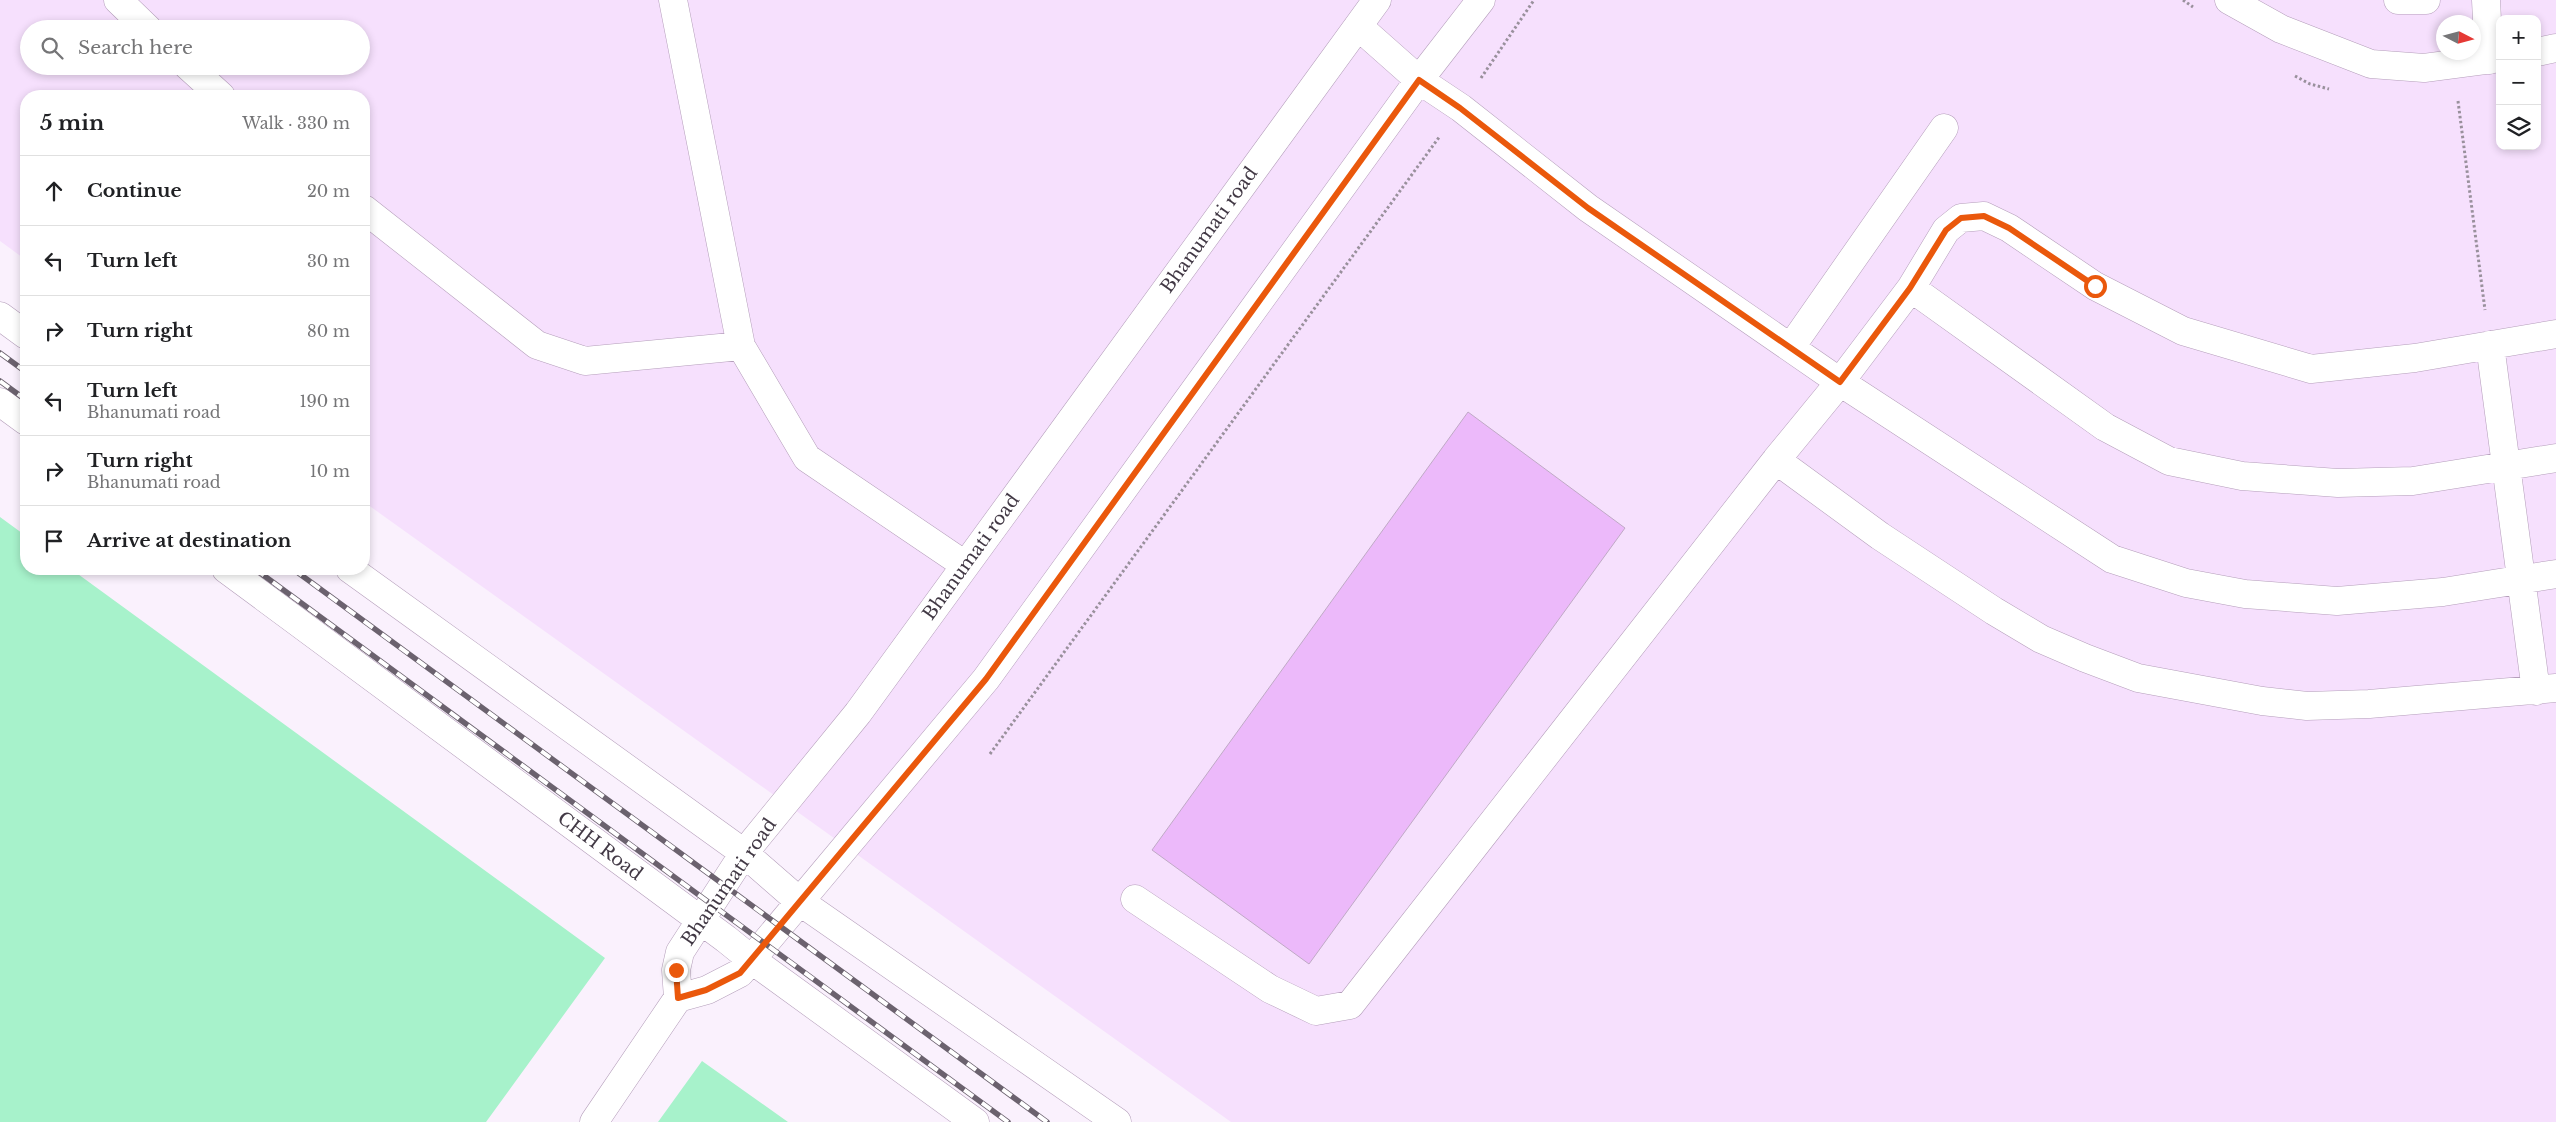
<!DOCTYPE html>
<html lang="en">
<head>
<meta charset="utf-8">
<style>
  body { margin:0; font-family:"Libre Baskerville",serif; background:#f2f2f2; color:#202124 }
  .controls { position:absolute; right:15px; top:15px; display:grid; overflow:hidden; border-radius:10px; box-shadow:0 2px 8px #0003 }
  .controls button { width:45px; height:45px; display:grid; place-items:center; padding:0; border:0; border-bottom:1px solid #e0e0e0; background:#fff; color:#202124; font:25px sans-serif }
  .compass { position:absolute; left:2436px; top:15px; width:45px; height:45px; border-radius:50%; background:#fff; box-shadow:0 2px 8px #0003; rotate:96deg }
  .stop { position:absolute; width:15px; height:15px; margin:-11px; border:4px solid #ea580c; border-radius:50%; background:#fff }
  .stop.end { background:#ea580c; border-color:#fff; box-shadow:0 1px 5px #0008 }
  .list { margin:0; padding:0; list-style:none }
  h2 { display:flex; justify-content:space-between; align-items:center; height:65px; margin:0; padding:0 20px; font-size:21px }
  h2 small { font-size:16px; font-weight:400; color:#757577 }
  .list li { display:grid; grid-template-columns:32px 1fr auto; gap:15px; align-items:center; box-sizing:border-box; height:70px; padding:0 20px; border-top:1px solid #e0e0e0 }
  .list b { display:block; font-size:19px; white-space:nowrap }
  .list p { margin:0; font-size:16px; white-space:nowrap; color:#757577 }
  .list em { font-size:16px; font-style:normal; color:#757577 }
  .icon { flex:none; width:28px; height:28px; fill:none; stroke:currentColor; stroke-width:2; stroke-linecap:round; stroke-linejoin:round }
  .map { position:relative; flex:none; width:2556px; height:1122px; overflow:hidden }
  .search { position:absolute; background:#fff; box-shadow:0 2px 8px #0003; left:20px; top:20px; width:350px; height:55px; display:flex; align-items:center; gap:12px; box-sizing:border-box; padding:0 18px; border-radius:28px; color:#757577; font-size:19px }
  .panel { position:absolute; background:#fff; box-shadow:0 2px 8px #0003; left:20px; top:90px; width:350px; height:485px; border-radius:20px }
  .map>svg:first-child { display:block }
  .built { fill:#f6e0fd; fill-rule:evenodd }
  .green { fill:#a7f2cb }
  .building { fill:#ecb9fa; stroke:#bfa9c5 }
  .lines { fill:none; stroke-linecap:round; stroke-linejoin:round }
  .minor-casing { stroke:#b49eba; stroke-width:29 }
  .path { stroke:#99909c; stroke-width:3; stroke-dasharray:2.5 2.5; stroke-linecap:butt }
  .minor { stroke:#fff; stroke-width:28 }
  .rail-casing { stroke:#6b626e; stroke-width:5.5 }
  .rail { stroke:#fff; stroke-width:4; stroke-dasharray:11; stroke-linecap:butt }
  .route { stroke:#ea580c; stroke-width:6 }
  .labels { text-anchor:middle; stroke-width:4.5; stroke-linejoin:round; paint-order:stroke }
  .street-label { font-size:18px; fill:#423945; stroke:#fff }
</style>
</head>
<body>
<div class="map">
<svg width="2556" height="1122" viewBox="0 0 2556 1122">
  <rect width="100%" height="100%" fill="#faf1fd"/>
  <!-- built -->
  <path class="built" d="M 0,0 L 2556,0 L 2556,1122 L 1231,1122 L 364,502 L 364,96 L 26,96 L 26,260 L 0,241 ZM 2500,19 L 2537,19 L 2537,146 L 2500,146 ZM 2444,22 L 2474,22 L 2474,52 L 2444,52 ZM 29,29 L 361,29 L 361,66 L 29,66 Z"/>
  <!-- green -->
  <path class="green" d="M 0,517 L 26,536 L 26,569 L 71,569 L 605,958 L 486,1122 L 0,1122 Z
    M 702,1061 L 788,1122 L 658,1122 Z"/>
  <!-- building -->
  <path class="building" d="M 1468,412 L 1625,528 L 1309,964 L 1152,850 Z"/>
  <g class="lines">
    <!-- minor casing -->
    <g class="minor-casing">
      <path id="minor" d="M 118,0 L 148,29
        M 673,0 L 741,346 L 807,458 L 965,565
        M 2229,0 L 2281,29 L 2371,64 L 2424,68 L 2500,58
        M 2398,0 L 2426,0
        M 2486,0 L 2489,60
        M 1358,26 L 1419,80 L 1461,108 L 1588,208 L 1840,382 L 2112,559 L 2186,583 L 2245,594 L 2337,601 L 2443,592 L 2556,574
        M 2537,52 L 2556,48
        M 188,66 L 221,96
        M 364,209 L 537,345 L 585,361 L 741,346
        M 1911,288 L 2105,427 L 2169,461 L 2242,476 L 2338,483 L 2413,481 L 2556,458
        M 0,316 L 26,335
        M 2490,345 L 2536,691
        M 1791,347 L 1944,128
        M 0,402 L 26,421
        M 1776,460 L 1880,536 L 1994,611 L 2041,639 L 2085,658 L 2138,678 L 2262,701 L 2307,706 L 2369,704 L 2556,688
        M 226,569 L 726,939 L 752,960 L 975,1122
        M 350,569 L 744,853 L 799,901 L 1117,1122
        M 1135,899 L 1270,989 L 1316,1011 L 1350,1005 L 1776,460 L 1840,382 L 1911,288 L 1946,230 L 1961,218 L 1984,216 L 2009,228 L 2095,286 L 2183,331 L 2311,369 L 2415,358 L 2556,334
        M 678,998 L 707,990 L 740,973 L 986,679 L 1419,80 L 1481,0
        M 678,998 L 676,970 L 680,952 L 744,853 L 858,713 L 1377,0
        M 594,1122 L 678,998"/>
    </g>
    <!-- path -->
    <path class="path" d="M 2183,0 L 2193,7
      M 2295,76 L 2310,84 L 2329,89
      M 1481,78 L 1534,0
      M 2458,101 L 2485,310
      M 990,754 L 1440,136"/>
    <!-- minor -->
    <use href="#minor" class="minor"/>
    <!-- rail casing -->
    <g class="rail-casing">
      <path id="rail" d="M 0,353 L 26,372
        M 0,381 L 26,400
        M 255,569 L 1008,1122
        M 293,569 L 1047,1122"/>
    </g>
    <!-- rail -->
    <use href="#rail" class="rail"/>
  </g>
  <g class="lines">
    <!-- route -->
    <path class="route" d="M 676,970 L 678,998 L 706,990 L 740,973 L 986,679 L 1419,80 L 1460,108 L 1588,208 L 1840,382 L 1910,288 L 1946,230 L 1961,218 L 1984,216 L 2009,228 L 2095,286"/>
  </g>
  <g class="labels">
    <!-- street labels -->
    <g class="street-label">
      <text transform="translate(1209 230) rotate(-54)" y="6">Bhanumati road</text>
      <text transform="translate(971 557) rotate(-54)" y="6">Bhanumati road</text>
      <text transform="translate(600 846) rotate(37)" y="6">CHH Road</text>
      <text transform="translate(729 882) rotate(-55)" y="6">Bhanumati road</text>
    </g>
  </g>
</svg>
<div class="controls">
<button>+</button>
<button>−</button>
<button><svg class="icon" aria-label="layers" viewBox="0 0 24 24"><path d="M12 4l9 5-9 5-9-5zM3 14l9 5 9-5"/></svg></button>
</div>
<svg class="compass" viewBox="-18 -18 36 36"><path d="M0-13l5 13h-10z" fill="#e53935"/><path d="M0 13l5-13h-10z" fill="#757577"/></svg>
<div class="stop" style="left:2095px;top:286px"></div>
<div class="stop end" style="left:676px;top:970px"></div>
<div class="search"><svg class="icon" aria-label="search" viewBox="0 0 24 24"><circle cx="10" cy="10" r="6"/><path d="M15 15l6 6"/></svg>Search here</div>
<section class="panel">
<h2>5 min<small>Walk · 330 m</small></h2>
<ul class="list">
<li><svg class="icon" aria-label="ahead" viewBox="0 0 24 24"><path d="M12 20V5M6 11l6-6 6 6"/></svg><div><b>Continue</b></div><em>20 m</em></li>
<li><svg class="icon" aria-label="left" viewBox="0 0 24 24"><path d="M17 20v-9H6M10 6l-5 5 5 5"/></svg><div><b>Turn left</b></div><em>30 m</em></li>
<li><svg class="icon" aria-label="right" viewBox="0 0 24 24"><path d="M7 20v-9h11M14 6l5 5-5 5"/></svg><div><b>Turn right</b></div><em>80 m</em></li>
<li><svg class="icon" aria-label="left" viewBox="0 0 24 24"><path d="M17 20v-9H6M10 6l-5 5 5 5"/></svg><div><b>Turn left</b><p>Bhanumati road</p></div><em>190 m</em></li>
<li><svg class="icon" aria-label="right" viewBox="0 0 24 24"><path d="M7 20v-9h11M14 6l5 5-5 5"/></svg><div><b>Turn right</b><p>Bhanumati road</p></div><em>10 m</em></li>
<li><svg class="icon" aria-label="arrive" viewBox="0 0 24 24"><path d="M6 21V4h12l-3 4 3 4H6"/></svg><div><b>Arrive at destination</b></div></li>
</ul>
</section>
</div>
</body>
</html>
